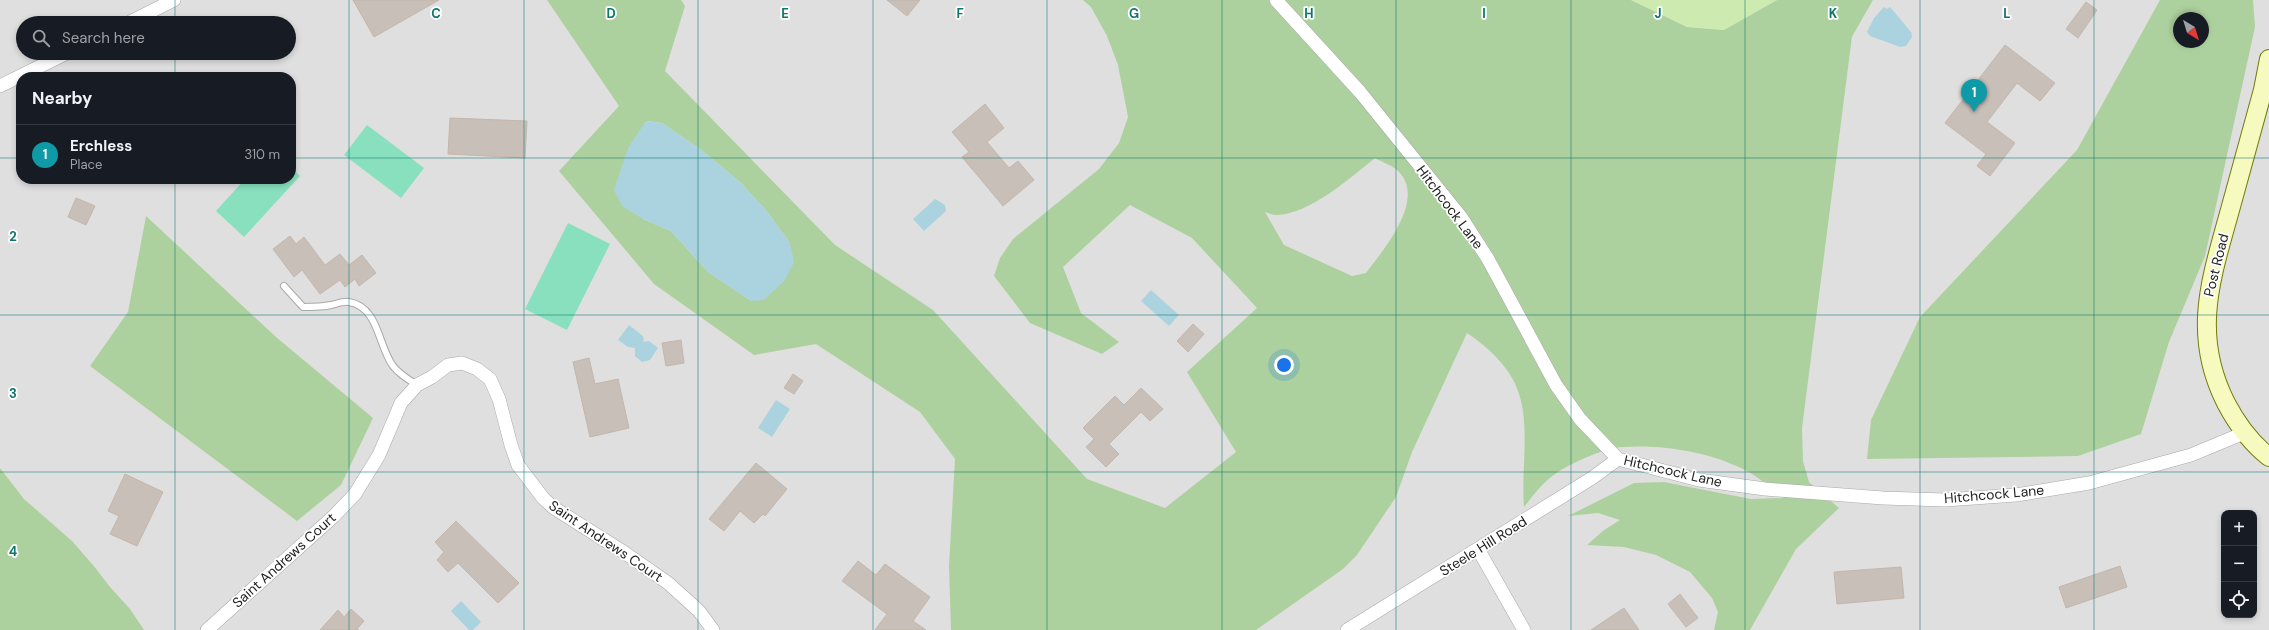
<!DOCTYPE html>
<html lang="en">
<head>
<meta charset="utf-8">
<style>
  body { margin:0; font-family:"DM Sans",sans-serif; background:#20242c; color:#f1f3f6 }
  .controls { position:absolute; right:12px; bottom:12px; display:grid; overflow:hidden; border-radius:8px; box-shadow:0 2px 6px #0003 }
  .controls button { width:36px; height:36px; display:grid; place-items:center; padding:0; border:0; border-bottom:1px solid #363941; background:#171b24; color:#f1f3f6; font:20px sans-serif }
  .compass { position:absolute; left:2173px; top:12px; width:36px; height:36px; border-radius:50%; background:#171b24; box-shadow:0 2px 6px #0003; rotate:142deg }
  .you { position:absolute; left:1284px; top:365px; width:14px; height:14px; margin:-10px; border:3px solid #fff; border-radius:50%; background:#1a73e8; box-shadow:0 0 0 6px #1a73e833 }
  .badge { display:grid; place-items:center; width:26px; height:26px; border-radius:50%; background:#d40000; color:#fff; font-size:13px; font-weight:700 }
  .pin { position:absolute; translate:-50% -33px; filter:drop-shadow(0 1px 2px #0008) }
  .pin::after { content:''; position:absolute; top:21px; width:14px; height:12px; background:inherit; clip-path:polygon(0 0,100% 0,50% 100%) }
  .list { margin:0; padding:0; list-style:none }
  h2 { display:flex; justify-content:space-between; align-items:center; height:52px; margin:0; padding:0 16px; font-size:17px }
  h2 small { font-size:13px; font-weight:400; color:#9ea1a6 }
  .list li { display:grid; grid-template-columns:26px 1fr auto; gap:12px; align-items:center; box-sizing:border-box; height:60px; padding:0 16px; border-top:1px solid #363941 }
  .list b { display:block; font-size:15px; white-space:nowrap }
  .list p { margin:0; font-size:13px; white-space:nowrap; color:#9ea1a6 }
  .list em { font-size:13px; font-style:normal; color:#9ea1a6 }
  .icon { flex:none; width:22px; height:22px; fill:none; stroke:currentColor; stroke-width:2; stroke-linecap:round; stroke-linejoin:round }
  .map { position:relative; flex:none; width:2269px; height:630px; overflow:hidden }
  .search { position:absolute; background:#171b24; box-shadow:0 2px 6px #0003; left:16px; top:16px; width:280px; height:44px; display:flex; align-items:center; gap:10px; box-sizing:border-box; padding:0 14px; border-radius:22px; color:#9ea1a6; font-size:15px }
  .panel { position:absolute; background:#171b24; box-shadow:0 2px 6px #0003; left:16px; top:72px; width:280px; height:112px; border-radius:16px }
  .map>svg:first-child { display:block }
  .residential { fill:#e0dfdf; fill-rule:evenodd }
  .grass { fill:#cdebb0 }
  .forest { fill:#add19e; fill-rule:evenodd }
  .pitch { fill:#88e0be }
  .water { fill:#aad3df }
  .building { fill:#c7bfb8; stroke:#c4b6ab }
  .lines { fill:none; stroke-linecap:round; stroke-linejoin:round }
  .service-casing { stroke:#a9a9a9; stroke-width:8 }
  .minor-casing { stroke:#a9a9a9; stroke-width:14 }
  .secondary-casing { stroke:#707d05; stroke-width:20 }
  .service { stroke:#fff; stroke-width:6 }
  .minor { stroke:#fff; stroke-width:13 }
  .secondary { stroke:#f7fabf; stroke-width:18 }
  .grid { fill:none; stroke:#0f766e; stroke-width:1; stroke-opacity:0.55 }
  .labels { text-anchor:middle; stroke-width:3.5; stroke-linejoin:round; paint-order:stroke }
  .street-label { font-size:14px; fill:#222; stroke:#fff }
  .grid-label { font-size:13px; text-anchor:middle; font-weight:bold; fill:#0f766e; stroke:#fff; stroke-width:3.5; stroke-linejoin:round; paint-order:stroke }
</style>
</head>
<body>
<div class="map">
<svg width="2269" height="630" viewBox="0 0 2269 630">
  <rect width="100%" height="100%" fill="#f2efe9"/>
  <!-- residential -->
  <path class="residential" d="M 0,0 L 1298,0 L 1802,429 L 1852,37 L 1873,0 L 2269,0 L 2269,630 L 124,630 L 0,468 ZM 2179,18 L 2203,18 L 2203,42 L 2179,42 ZM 23,23 L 289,23 L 289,53 L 23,53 ZM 21,77 L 291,77 L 291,179 L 21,179 ZM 2224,513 L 2254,513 L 2254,615 L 2224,615 Z"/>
  <!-- grass -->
  <path class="grass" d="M 1631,0 L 1777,0 L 1724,30 L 1687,27 Z"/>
  <!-- forest -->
  <path class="forest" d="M 547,0 L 681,0 L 685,6 L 665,71 L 835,245 L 933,310 L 1087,479 L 1165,508 L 1236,452 L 1187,372 L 1257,308 L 1192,238 L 1130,205 L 1063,267 L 1081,313 L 1119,342 L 1102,354 L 1030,323 L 994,276 L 1000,258 L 1013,239 L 1099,169 L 1119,143 L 1128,117 L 1118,65 L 1107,36 L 1091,7 L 1083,0 L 1631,0 L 1687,27 L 1724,30 L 1777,0 L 1873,0 L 1852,37 L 1802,429 L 1803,461 L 1809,482 L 1839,508 L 1796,549 L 1750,630 L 1714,630 L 1718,612 L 1712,598 L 1690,572 L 1656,555 L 1624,547 L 1587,545 L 1604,530 L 1620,520 L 1598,513 L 1568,516 L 1634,483 L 1664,482 L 1751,499 L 1784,498 C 1772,489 1759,477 1745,470 C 1711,452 1661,444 1623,447 C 1604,448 1574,462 1558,472 C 1544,481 1534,494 1524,507 C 1521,472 1530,427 1519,394 C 1512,369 1488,347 1467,333 L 1412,452 L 1396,497 L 1357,555 L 1343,569 L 1256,630 L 951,630 L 949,566 L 955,459 L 920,412 L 816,344 L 754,355 L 654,284 L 559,171 L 619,106 ZM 647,121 L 662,123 L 700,149 L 740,182 L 765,209 L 790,243 L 751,301 L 708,272 L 671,231 L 643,219 ZM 1375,158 C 1382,162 1391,165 1397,170 C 1428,198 1384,249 1366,273 L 1352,276 L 1284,245 L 1265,212 C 1268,213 1273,215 1277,215 C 1310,214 1350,178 1375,158 Z
    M 2160,0 L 2253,0 L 2255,27 L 2205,256 L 2169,342 L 2141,434 L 2078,456 L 1867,459 L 1871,420 L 1920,317 L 2077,150 ZM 2179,18 L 2203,18 L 2203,42 L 2179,42 Z
    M 146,216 L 276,337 L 373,418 L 341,485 L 297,521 L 90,366 L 128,312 Z
    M 0,468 L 24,499 L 72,541 L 93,565 L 110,587 L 130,609 L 144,630 L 0,630 Z"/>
  <!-- pitch -->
  <path class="pitch" d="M 367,125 L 424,168 L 401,198 L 344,155 Z
    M 291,167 L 300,176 L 244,237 L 216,211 L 245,179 L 291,179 Z
    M 568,223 L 610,244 L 567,330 L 525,309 Z"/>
  <!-- water -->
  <path class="water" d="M 1884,7 L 1887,9 L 1890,7 L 1911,32 L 1912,37 L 1906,46 L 1900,47 L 1870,36 L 1867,32 L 1874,18 Z
    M 646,121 L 662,123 L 700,149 L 740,182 L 765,209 L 790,243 L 794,262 L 785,280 L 764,300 L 751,301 L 708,272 L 671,231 L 643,219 L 622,206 L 614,190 L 628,148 Z
    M 935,199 L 945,205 L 946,211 L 924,231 L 913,219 Z
    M 1151,290 L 1179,315 L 1169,326 L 1141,301 Z
    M 629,325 L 643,336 L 644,342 L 649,341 L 658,348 L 650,360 L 642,362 L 635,356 L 635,348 L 628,347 L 618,340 Z
    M 776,400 L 790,409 L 772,437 L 758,428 Z
    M 461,601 L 481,622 L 473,630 L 469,630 L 451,611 Z"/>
  <!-- building -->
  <path class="building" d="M 353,0 L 439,0 L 374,37 Z
    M 887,0 L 920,0 L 907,16 Z
    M 2086,2 L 2097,10 L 2078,38 L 2066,29 Z
    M 2005,45 L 2055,83 L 2040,101 L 2017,83 L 1987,122 L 2015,143 L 1990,176 L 1977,166 L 1986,154 L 1945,123 Z
    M 985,104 L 1004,128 L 987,142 L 1009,168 L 1018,161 L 1034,180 L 1003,206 L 962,157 L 969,152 L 952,132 Z
    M 450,118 L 527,121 L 525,158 L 448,154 Z
    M 76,198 L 95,206 L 86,225 L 68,217 Z
    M 290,236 L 296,244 L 304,237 L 325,265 L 340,254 L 349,265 L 362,255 L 376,273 L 359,286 L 355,279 L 345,287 L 340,280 L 320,294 L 302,270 L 294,277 L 273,249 Z
    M 1193,324 L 1204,334 L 1188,352 L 1177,341 Z
    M 681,340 L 684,363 L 666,366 L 662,343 Z
    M 589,358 L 595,384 L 618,379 L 629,428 L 590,437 L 573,362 Z
    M 793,374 L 803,381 L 794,394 L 784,388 Z
    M 1141,388 L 1163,409 L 1150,421 L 1141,412 L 1109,444 L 1119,454 L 1106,467 L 1086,447 L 1094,439 L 1083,428 L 1115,396 L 1124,405 Z
    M 756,463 L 787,489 L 765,516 L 763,514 L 754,523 L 740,511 L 724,531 L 709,519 Z
    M 125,474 L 163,492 L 137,546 L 110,534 L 119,516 L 108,511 Z
    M 456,521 L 519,583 L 498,603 L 458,563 L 448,572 L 437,560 L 444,552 L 435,542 Z
    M 858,561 L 876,575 L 885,564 L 930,597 L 913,621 L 926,630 L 875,630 L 887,614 L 842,581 Z
    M 2120,566 L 2127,587 L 2066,608 L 2059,587 Z
    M 1901,567 L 1904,598 L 1837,604 L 1834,572 Z
    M 1680,594 L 1698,618 L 1686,627 L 1668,604 Z
    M 1624,608 L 1639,630 L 1591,630 Z
    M 351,609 L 364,621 L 357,629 L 359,630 L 320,630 L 338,610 L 344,617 Z"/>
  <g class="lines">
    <!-- service casing -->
    <g class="service-casing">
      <path id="service" d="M 284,286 L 303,307 C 312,307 322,307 331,305 C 336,304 343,301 349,302 C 379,307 378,346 393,366 C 400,375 408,379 417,385"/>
    </g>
    <!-- minor casing -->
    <g class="minor-casing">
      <path id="minor" d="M 1276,0 L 1360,92 L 1461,217 L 1488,259 L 1556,385 L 1580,419 L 1618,459 L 1699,480 L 1765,489 L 1883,498 L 1945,500 L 2016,495 L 2089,483 L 2191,455 L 2244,433
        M 128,23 L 174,0
        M 0,86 L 67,53
        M 1478,549 L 1524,630
        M 207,630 L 334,516 L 355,494 L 379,455 L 401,403 L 417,385 L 432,377 L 448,365 L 462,363 L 477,369 L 490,379 L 499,399 L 511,445 L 518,465 L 543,498 L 554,508 L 625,553 L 668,583 L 699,611 L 713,630
        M 1347,630 L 1592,478 L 1618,459"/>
    </g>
    <!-- secondary casing -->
    <g class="secondary-casing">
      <path id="secondary" d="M 2269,59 L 2263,90 C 2252,130 2241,170 2230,210 C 2211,279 2191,334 2226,403 C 2237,424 2250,442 2269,457"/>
    </g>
    <!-- service -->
    <use href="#service" class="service"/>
    <!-- minor -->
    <use href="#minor" class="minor"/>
    <!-- secondary -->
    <use href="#secondary" class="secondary"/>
  </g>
  <!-- grid -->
  <path class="grid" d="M 175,0 L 175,23M 349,0 L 349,630M 524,0 L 524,630M 698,0 L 698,630M 873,0 L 873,630M 1047,0 L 1047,630M 1222,0 L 1222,630M 1396,0 L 1396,630M 1571,0 L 1571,630M 1745,0 L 1745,630M 1920,0 L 1920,630M 2094,0 L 2094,630M 175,53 L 175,77M 0,158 L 21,158M 291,158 L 2269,158M 175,179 L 175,630M 0,315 L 2269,315M 0,472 L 2269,472"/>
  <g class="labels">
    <!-- street labels -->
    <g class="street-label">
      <text transform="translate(1450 207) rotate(53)" y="5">Hitchcock Lane</text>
      <text transform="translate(2216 265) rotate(-76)" y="5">Post Road</text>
      <text transform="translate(1673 471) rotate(13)" y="5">Hitchcock Lane</text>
      <text transform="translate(1994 494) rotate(-5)" y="5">Hitchcock Lane</text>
      <text transform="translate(606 541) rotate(34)" y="5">Saint Andrews Court</text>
      <text transform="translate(1483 546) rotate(-32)" y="5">Steele Hill Road</text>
      <text transform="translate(284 560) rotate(-42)" y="5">Saint Andrews Court</text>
    </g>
  </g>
  <g class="grid-label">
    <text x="436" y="18">C</text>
    <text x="611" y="18">D</text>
    <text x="785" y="18">E</text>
    <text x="960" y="18">F</text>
    <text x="1134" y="18">G</text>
    <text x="1309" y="18">H</text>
    <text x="1484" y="18">I</text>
    <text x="1658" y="18">J</text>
    <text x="1833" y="18">K</text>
    <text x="2007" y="18">L</text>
    <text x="13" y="241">2</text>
    <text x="13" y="398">3</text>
    <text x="13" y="556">4</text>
  </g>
</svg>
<div class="controls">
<button>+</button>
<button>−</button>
<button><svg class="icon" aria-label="locate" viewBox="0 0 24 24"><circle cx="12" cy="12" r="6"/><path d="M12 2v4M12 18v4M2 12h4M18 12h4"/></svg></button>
</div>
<svg class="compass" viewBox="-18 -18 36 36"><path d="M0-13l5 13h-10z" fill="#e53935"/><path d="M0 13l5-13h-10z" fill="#9ea1a6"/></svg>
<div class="you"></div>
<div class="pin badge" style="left:1974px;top:112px;background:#0f9aa8">1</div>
<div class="search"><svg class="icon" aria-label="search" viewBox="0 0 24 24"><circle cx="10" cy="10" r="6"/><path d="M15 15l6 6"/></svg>Search here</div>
<section class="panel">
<h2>Nearby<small></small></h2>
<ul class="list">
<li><span class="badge" style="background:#0f9aa8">1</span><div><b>Erchless</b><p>Place</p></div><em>310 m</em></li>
</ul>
</section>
</div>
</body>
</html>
